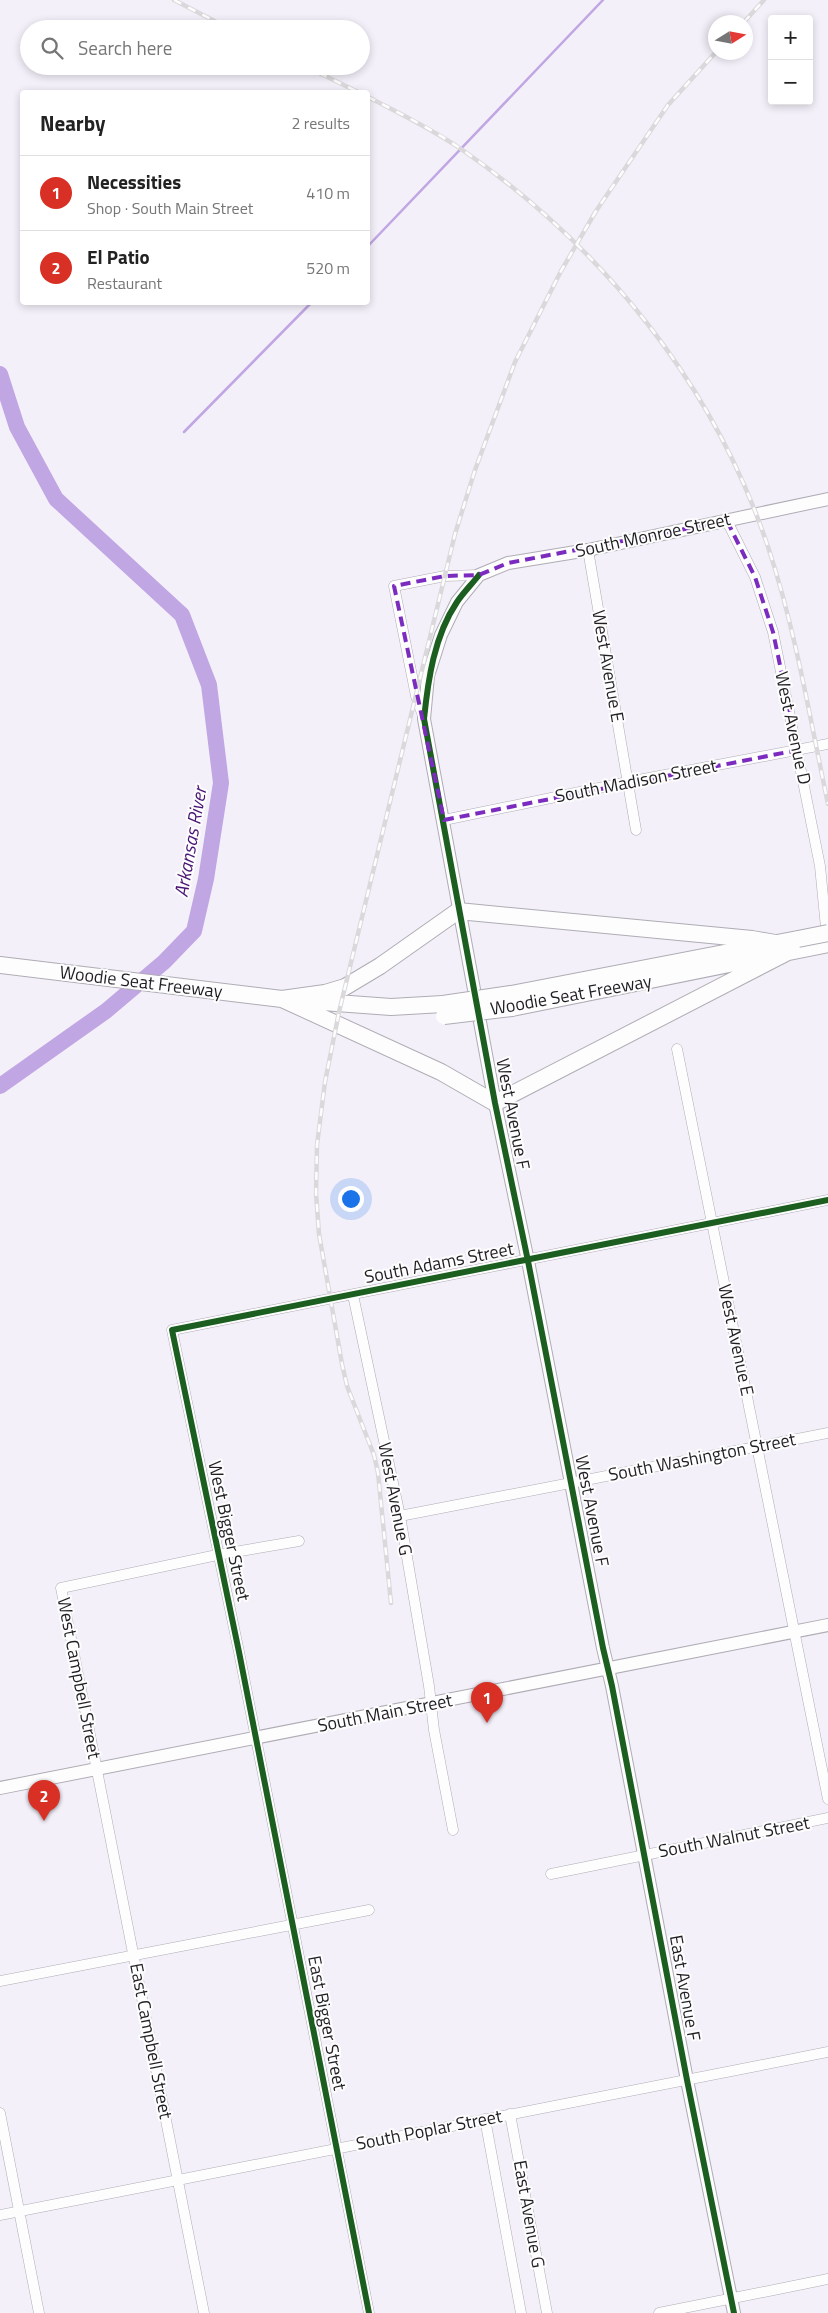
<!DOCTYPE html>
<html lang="en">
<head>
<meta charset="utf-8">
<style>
  body { margin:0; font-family:"Titillium Web",sans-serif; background:#f6f6f6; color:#222 }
  .controls { position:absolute; right:15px; top:15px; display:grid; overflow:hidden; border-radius:5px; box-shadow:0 2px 8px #0003 }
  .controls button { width:45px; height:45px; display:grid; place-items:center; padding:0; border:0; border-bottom:1px solid #e0e0e0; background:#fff; color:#222; font:25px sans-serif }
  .compass { position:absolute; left:708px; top:15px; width:45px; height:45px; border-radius:50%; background:#fff; box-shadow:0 2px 8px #0003; rotate:79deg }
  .you { position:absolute; left:350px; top:1198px; width:18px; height:18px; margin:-12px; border:4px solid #fff; border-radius:50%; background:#1a73e8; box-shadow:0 0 0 8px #1a73e833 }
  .badge { display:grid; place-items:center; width:32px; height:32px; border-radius:50%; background:#d93025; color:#fff; font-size:16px; font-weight:700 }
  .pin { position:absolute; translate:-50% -41px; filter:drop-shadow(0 1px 2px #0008) }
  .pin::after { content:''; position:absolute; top:26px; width:18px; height:15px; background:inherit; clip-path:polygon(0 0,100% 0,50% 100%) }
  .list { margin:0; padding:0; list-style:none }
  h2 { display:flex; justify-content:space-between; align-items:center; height:65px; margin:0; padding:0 20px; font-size:21px }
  h2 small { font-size:16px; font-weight:400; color:#767676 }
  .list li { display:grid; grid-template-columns:32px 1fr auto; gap:15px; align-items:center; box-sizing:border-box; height:75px; padding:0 20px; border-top:1px solid #e0e0e0 }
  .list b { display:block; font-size:19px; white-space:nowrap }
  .list p { margin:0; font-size:16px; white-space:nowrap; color:#767676 }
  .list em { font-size:16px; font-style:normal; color:#767676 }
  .icon { flex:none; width:28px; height:28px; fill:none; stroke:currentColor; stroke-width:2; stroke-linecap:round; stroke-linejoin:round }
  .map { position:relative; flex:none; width:828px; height:2313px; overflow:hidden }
  .search { position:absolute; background:#fff; box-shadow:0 2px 8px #0003; left:20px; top:20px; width:350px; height:55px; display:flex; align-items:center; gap:12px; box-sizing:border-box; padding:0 18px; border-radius:28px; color:#767676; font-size:19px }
  .panel { position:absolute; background:#fff; box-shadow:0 2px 8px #0003; left:20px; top:90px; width:350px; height:215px; border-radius:5px }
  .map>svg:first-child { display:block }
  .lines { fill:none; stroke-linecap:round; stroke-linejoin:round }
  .stream { stroke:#c0a6e2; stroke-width:2.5 }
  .river { stroke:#c0a6e2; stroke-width:16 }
  .minor-casing { stroke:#afacb4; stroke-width:11 }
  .tertiary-casing { stroke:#afacb4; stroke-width:14 }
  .primary-casing { stroke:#afacb4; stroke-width:18 }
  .minor { stroke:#fdfdfe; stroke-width:10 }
  .tertiary { stroke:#fdfdfe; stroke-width:12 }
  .primary { stroke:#fdfdfe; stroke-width:16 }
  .rail-casing { stroke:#dad8db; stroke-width:4.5 }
  .rail { stroke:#fdfdfd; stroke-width:2.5; stroke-dasharray:8; stroke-linecap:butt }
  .primary-bridge-casing { stroke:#afacb4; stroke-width:18; stroke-linecap:butt }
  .primary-bridge { stroke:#fdfdfe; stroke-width:16 }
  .cycleway-casing { stroke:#fdfdfd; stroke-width:9 }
  .cycleway { stroke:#1b5e20; stroke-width:6 }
  .marked { fill:none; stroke:#7b2cbf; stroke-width:4; stroke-dasharray:10 6; stroke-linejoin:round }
  .labels { text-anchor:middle; stroke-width:4; stroke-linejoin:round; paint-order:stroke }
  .street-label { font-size:18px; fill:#201e23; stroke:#fdfdfd }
  .water-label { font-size:19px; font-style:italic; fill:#471374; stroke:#fdfdfd }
</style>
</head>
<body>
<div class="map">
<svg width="828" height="2313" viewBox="0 0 828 2313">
  <rect width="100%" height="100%" fill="#f4f0fa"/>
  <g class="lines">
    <!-- stream -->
    <path class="stream" d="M 368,246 L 603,0
      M 184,432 L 312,302"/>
    <!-- river -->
    <path class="river" d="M 0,374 L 17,427 L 56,499 L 182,615 L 209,685 L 221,783 L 206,879 L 194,931 L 164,962 L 106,1011 L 0,1086"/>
    <!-- minor casing -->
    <g class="minor-casing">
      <path id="minor" d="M 727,521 L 755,577 L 773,632 L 820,866 L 827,938
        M 588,550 L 636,830
        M 423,716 L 416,696 L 394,586 L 445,576 L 479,575
        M 444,820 L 628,782 L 828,744
        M 677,1049 L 828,1799
        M 353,1295 L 400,1516 L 429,1686 L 434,1730 L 453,1830
        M 400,1516 L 828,1433
        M 551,1874 L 828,1818
        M 0,1981 L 369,1910
        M 0,2113 L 39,2313
        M 510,2114 L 547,2313
        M 485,2119 L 521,2313
        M 0,2215 L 828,2052
        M 204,2313 L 61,1588 L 217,1555 L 299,1541
        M 369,2313 L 239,1652 L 172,1330 L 828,1200
        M 659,2313 L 828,2279"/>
    </g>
    <!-- tertiary casing -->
    <g class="tertiary-casing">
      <path id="tertiary" d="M 0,1788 L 828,1625
        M 734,2313 L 687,2080 L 612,1686 L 603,1648 L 528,1261 L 495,1103 L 424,719 L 428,676 L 441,635 L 457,602 L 479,575 L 508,563 L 588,550 L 828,499"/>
    </g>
    <!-- primary casing -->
    <g class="primary-casing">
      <path id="primary" d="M 0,965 L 282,999 L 391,1007 L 443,1004
        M 511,994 L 798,939
        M 282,999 L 441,1072 L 495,1103 L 786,953
        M 282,999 L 325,993 L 345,987 L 380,966 L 458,911 L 752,939 L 775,943
        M 512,1008 L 828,944"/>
    </g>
    <!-- minor -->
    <use href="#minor" class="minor"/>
    <!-- tertiary -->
    <use href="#tertiary" class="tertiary"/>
    <!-- primary -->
    <use href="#primary" class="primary"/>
    <!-- rail casing -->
    <g class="rail-casing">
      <path id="rail" d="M 174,0 L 230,29
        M 744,22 L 764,0
        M 305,66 L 358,92
        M 368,97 C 399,113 432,129 461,149 C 602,246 715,385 769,550 C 796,632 810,719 828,804
        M 391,1603 L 378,1473 L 374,1455 L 347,1386 L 342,1364 L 319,1234 L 316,1193 L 317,1145 L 325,1082 L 339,1012 L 455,534 L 475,470 L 515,362 L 561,271 L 596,211 L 668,105 L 716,52"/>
    </g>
    <!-- rail -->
    <use href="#rail" class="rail"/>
    <!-- primary-bridge casing -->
    <g class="primary-bridge-casing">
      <path id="primary-bridge" d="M 798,939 L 828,933
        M 443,1004 L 511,994
        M 444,1016 L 512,1008"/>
    </g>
    <!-- primary-bridge -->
    <use href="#primary-bridge" class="primary-bridge"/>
    <!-- cycleway casing -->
    <g class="cycleway-casing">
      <path id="cycleway" d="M 479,575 C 472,584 463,593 457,602 C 434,636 428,680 424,719 L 495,1103 L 528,1261 L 603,1648 L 612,1686 L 687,2080 L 734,2313
        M 369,2313 L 239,1652 L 172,1330 L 828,1200"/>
    </g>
    <!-- cycleway -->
    <use href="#cycleway" class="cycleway"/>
  </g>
  <!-- marked area -->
  <path class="marked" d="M 727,521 L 755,577 L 773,632 L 798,750 L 444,820 L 394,586 L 445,576 L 479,575 L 508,563 Z"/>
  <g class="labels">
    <!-- street labels -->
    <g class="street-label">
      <text transform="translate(653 535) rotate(-12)" y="6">South Monroe Street</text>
      <text transform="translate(608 666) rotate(80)" y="6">West Avenue E</text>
      <text transform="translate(793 728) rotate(78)" y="6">West Avenue D</text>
      <text transform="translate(636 781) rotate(-11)" y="6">South Madison Street</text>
      <text transform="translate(141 982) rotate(7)" y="6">Woodie Seat Freeway</text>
      <text transform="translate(571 995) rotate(-10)" y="6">Woodie Seat Freeway</text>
      <text transform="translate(513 1114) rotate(79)" y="6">West Avenue F</text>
      <text transform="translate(439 1263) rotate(-11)" y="6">South Adams Street</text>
      <text transform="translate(736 1340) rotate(78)" y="6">West Avenue E</text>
      <text transform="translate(702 1457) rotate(-11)" y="6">South Washington Street</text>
      <text transform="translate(395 1499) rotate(79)" y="6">West Avenue G</text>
      <text transform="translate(592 1511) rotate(79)" y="6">West Avenue F</text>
      <text transform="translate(229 1531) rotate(78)" y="6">West Bigger Street</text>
      <text transform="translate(79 1678) rotate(79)" y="6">West Campbell Street</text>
      <text transform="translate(385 1713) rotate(-11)" y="6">South Main Street</text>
      <text transform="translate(734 1837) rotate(-11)" y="6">South Walnut Street</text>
      <text transform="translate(685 1988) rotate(80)" y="6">East Avenue F</text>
      <text transform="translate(327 2023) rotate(79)" y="6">East Bigger Street</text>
      <text transform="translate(151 2041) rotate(79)" y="6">East Campbell Street</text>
      <text transform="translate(429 2130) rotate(-11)" y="6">South Poplar Street</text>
      <text transform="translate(529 2214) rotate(80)" y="6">East Avenue G</text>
    </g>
    <!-- water labels -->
    <g class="water-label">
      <text transform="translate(190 842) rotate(-80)" y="7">Arkansas River</text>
    </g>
  </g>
</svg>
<div class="controls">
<button>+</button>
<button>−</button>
</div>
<svg class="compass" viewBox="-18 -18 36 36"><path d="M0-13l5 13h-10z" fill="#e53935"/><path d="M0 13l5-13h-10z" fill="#767676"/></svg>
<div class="you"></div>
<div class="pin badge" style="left:487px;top:1723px">1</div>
<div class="pin badge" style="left:44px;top:1821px">2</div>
<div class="search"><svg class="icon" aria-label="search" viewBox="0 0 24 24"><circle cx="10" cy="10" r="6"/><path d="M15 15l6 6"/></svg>Search here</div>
<section class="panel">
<h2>Nearby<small>2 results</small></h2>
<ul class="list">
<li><span class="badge">1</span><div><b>Necessities</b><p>Shop · South Main Street</p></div><em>410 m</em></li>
<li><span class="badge">2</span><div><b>El Patio</b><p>Restaurant</p></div><em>520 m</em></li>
</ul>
</section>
</div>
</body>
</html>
